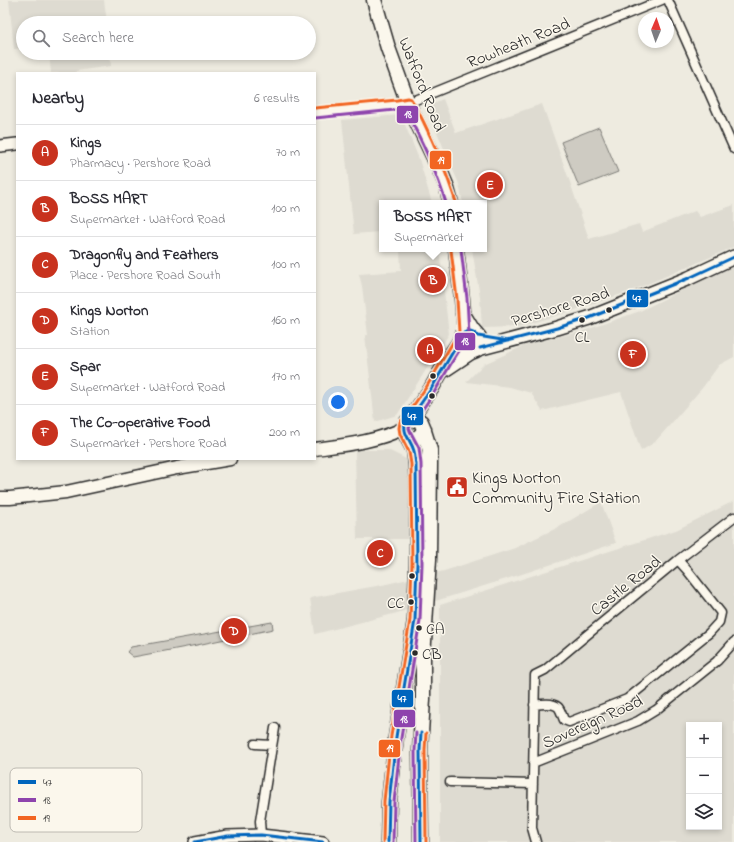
<!DOCTYPE html>
<html lang="en">
<head>
<meta charset="utf-8">
<style>
  body { margin:0; font-family:"Indie Flower",sans-serif; background:#f2f2f3; color:#2b2b33 }
  .controls { position:absolute; right:12px; bottom:12px; display:grid; overflow:hidden; border-radius:0px; box-shadow:0 2px 6px #0003 }
  .controls button { width:36px; height:36px; display:grid; place-items:center; padding:0; border:0; border-bottom:1px solid #e1e1e2; background:#fff; color:#2b2b33; font:20px sans-serif }
  .compass { position:absolute; left:638px; top:12px; width:36px; height:36px; border-radius:50%; background:#fff; box-shadow:0 2px 6px #0003; rotate:2deg }
  .you { position:absolute; left:338px; top:402px; width:14px; height:14px; margin:-10px; border:3px solid #fff; border-radius:50%; background:#1a73e8; box-shadow:0 0 0 6px #1a73e833 }
  .badge { display:grid; place-items:center; width:26px; height:26px; border-radius:50%; background:#c8321e; color:#fff; font-size:13px; font-weight:700 }
  .pin { position:absolute; translate:-50% -50%; border:2px solid #fff; box-shadow:0 1px 4px #0006 }
  .popup { position:absolute; left:379px; top:200px; width:108px; height:52px; box-sizing:border-box; display:grid; place-content:center; border-radius:0px; background:#fff; filter:drop-shadow(0 1px 3px #0005); font-size:13px; white-space:nowrap; color:#7c7c81 }
  .popup b { font-size:15px; color:#2b2b33 }
  .popup::after { content:''; position:absolute; left:50%; top:100%; margin-left:-8px; border:8px solid transparent; border-top-color:#fff }
  .list { margin:0; padding:0; list-style:none }
  h2 { display:flex; justify-content:space-between; align-items:center; height:52px; margin:0; padding:0 16px; font-size:17px }
  h2 small { font-size:13px; font-weight:400; color:#7c7c81 }
  .list li { display:grid; grid-template-columns:26px 1fr auto; gap:12px; align-items:center; box-sizing:border-box; height:56px; padding:0 16px; border-top:1px solid #e1e1e2 }
  .list b { display:block; font-size:15px; white-space:nowrap }
  .list p { margin:0; font-size:13px; white-space:nowrap; color:#7c7c81 }
  .list em { font-size:13px; font-style:normal; color:#7c7c81 }
  .icon { flex:none; width:22px; height:22px; fill:none; stroke:currentColor; stroke-width:2; stroke-linecap:round; stroke-linejoin:round }
  .map { position:relative; flex:none; width:734px; height:842px; overflow:hidden }
  .search { position:absolute; background:#fff; box-shadow:0 2px 6px #0003; left:16px; top:16px; width:300px; height:44px; display:flex; align-items:center; gap:10px; box-sizing:border-box; padding:0 14px; border-radius:22px; color:#7c7c81; font-size:15px }
  .panel { position:absolute; background:#fff; box-shadow:0 2px 6px #0003; left:16px; top:72px; width:300px; height:388px; border-radius:0px }
  .map>svg:first-child { display:block }
  .built { fill:#dedbd1; fill-rule:evenodd }
  .green { fill:#cecbc2; stroke:#7c7b76 }
  .lines { fill:none; stroke-linecap:round; stroke-linejoin:round }
  .minor-casing { stroke:#2b2b2b; stroke-width:11 }
  .tertiary-casing { stroke:#2b2b2b; stroke-width:14 }
  .secondary-casing { stroke:#2b2b2b; stroke-width:15 }
  .primary-casing { stroke:#2b2b2b; stroke-width:16 }
  .trunk-casing { stroke:#2b2b2b; stroke-width:17 }
  .minor { stroke:#fbf7ec; stroke-width:8 }
  .tertiary { stroke:#fbf7ec; stroke-width:11 }
  .secondary { stroke:#fbf7ec; stroke-width:12 }
  .primary { stroke:#fbf7ec; stroke-width:13 }
  .trunk { stroke:#fbf7ec; stroke-width:14 }
  .bus-1-casing { stroke:#fbf7ec; stroke-width:6 }
  .bus-2-casing { stroke:#fbf7ec; stroke-width:6 }
  .bus-3-casing { stroke:#fbf7ec; stroke-width:6 }
  .bus-1 { stroke:#0065bd; stroke-width:3 }
  .bus-2 { stroke:#8e44ad; stroke-width:3 }
  .bus-3 { stroke:#f26522; stroke-width:3 }
  .bus-dot { fill:#2b2b2b; stroke:#fbf7ec; stroke-width:1.5 }
  .labels { text-anchor:middle; stroke-width:3; stroke-linejoin:round; paint-order:stroke }
  .bus-label { font-size:16px; fill:#2b2b2b; stroke:#fbf7ec; text-anchor:start }
  .street-label { font-size:17px; fill:#2b2b2b; stroke:#fbf7ec }
  .poi-label { font-size:17px; fill:#2b2b2b; stroke:#fbf7ec; text-anchor:start }
  .key { fill:#fbf7ec; stroke:#bdbab2; stroke-width:1 }
  .key-label { font-size:11px; fill:#2b2b2b }
  .line-badge { stroke:#fbf7ec; stroke-width:1.5 }
  .badge-label { font-size:11px; text-anchor:middle; font-weight:bold; fill:#fff }
</style>
</head>
<body>
<div class="map">
<svg width="734" height="842" viewBox="0 0 734 842">
  <rect width="100%" height="100%" fill="#eeebe0"/>
  <filter id="ink" filterUnits="userSpaceOnUse"><feTurbulence type="fractalNoise" baseFrequency=".025" numOctaves="2"/><feDisplacementMap in="SourceGraphic" scale="8" xChannelSelector="R" yChannelSelector="G"/><feConvolveMatrix kernelMatrix="1 2 1 2 8 2 1 2 1" color-interpolation-filters="sRGB"/></filter>
  <g filter="url(#ink)">
    <!-- built -->
    <path class="built" d="M 9,0 L 104,0 L 107,23 L 23,23 L 23,48 L 14,49 Z
      M 49,53 L 110,53 L 111,66 L 76,71 L 76,73 L 51,73 Z
      M 443,99 L 456,133 L 542,104 L 571,185 L 589,239 L 639,224 L 642,232 L 695,211 L 700,217 L 734,205 L 734,247 L 636,289 L 575,310 L 518,327 L 482,328 L 480,297 L 472,249 L 484,249 L 484,203 L 463,203 L 459,184 L 426,106 Z
      M 401,115 L 419,159 L 432,203 L 382,203 L 382,238 L 380,238 L 380,232 L 354,234 L 342,120 Z
      M 413,249 L 439,249 L 449,334 L 397,415 L 375,422 L 365,335 L 368,335 L 362,286 L 359,274 L 401,271 L 400,250 Z
      M 734,264 L 734,357 L 719,365 L 703,387 L 655,442 L 641,451 L 621,392 L 542,411 L 531,393 L 510,387 L 466,382 L 484,364 L 528,344 L 583,331 L 640,311 Z
      M 355,450 L 388,450 L 408,460 L 409,539 L 357,539 Z
      M 734,501 L 734,842 L 440,842 L 440,605 L 676,530 ZM 689,725 L 719,725 L 719,827 L 689,827 Z
      M 601,502 L 616,543 L 519,575 L 397,613 L 315,634 L 310,598 L 382,585 L 444,571 L 515,548 L 561,526 Z"/>
    <!-- green -->
    <path class="green" d="M 599,127 L 618,172 L 579,187 L 561,142 Z
      M 272,622 L 273,629 L 197,645 L 133,657 L 127,652 L 131,647 Z"/>
    <g class="lines">
      <!-- minor casing -->
      <g class="minor-casing">
        <path id="minor" d="M 668,0 L 734,149
          M 408,103 L 662,0
          M 534,705 C 541,704 552,702 558,707 C 561,710 562,716 564,720 L 569,722 L 627,699 L 709,633 L 719,622 L 721,613 L 687,570 L 678,560
          M 255,744 L 272,745
          M 533,763 L 638,721 L 656,710 L 717,661 L 734,642
          M 450,782 L 533,784
          M 261,835 L 260,821 L 275,728
          M 536,842 L 532,828 L 535,675 L 545,670 L 582,639 L 627,602 L 678,560 L 734,517"/>
      </g>
      <!-- tertiary casing -->
      <g class="tertiary-casing">
        <path id="tertiary" d="M 315,113 L 398,105 L 408,103
          M 0,146 L 17,144
          M 195,842 L 228,836 L 261,835 L 323,842"/>
      </g>
      <!-- secondary casing -->
      <g class="secondary-casing">
        <path id="secondary" d="M 315,449 C 345,445 376,442 404,428
          M 0,498 L 10,498 L 66,492 L 177,468 L 230,459"/>
      </g>
      <!-- primary casing -->
      <g class="primary-casing">
        <path id="primary" d="M 478,349 L 557,328 L 589,318 L 689,278 L 734,257"/>
      </g>
      <!-- trunk casing -->
      <g class="trunk-casing">
        <path id="trunk" d="M 374,0 L 388,48 L 408,103 L 438,166 L 446,185 L 451,203
          M 456,249 L 462,299 L 464,323
          M 444,370 L 471,352 L 476,350 L 480,346 L 480,339 L 478,336 L 472,329 L 463,314
          M 410,419 L 431,389 L 448,359 L 460,341 L 462,336 L 464,333 L 470,331 L 476,334
          M 388,842 L 389,802 L 396,737 L 415,620 L 417,563 L 417,494 L 416,464 L 414,450 L 405,433 L 404,428 L 405,425 L 407,422 L 414,419 L 417,419 L 421,422 L 424,429 C 421,438 413,442 406,435
          M 421,842 L 420,750 L 423,699 L 423,658 L 429,559 L 430,464 L 430,450 L 424,431"/>
      </g>
      <!-- minor -->
      <use href="#minor" class="minor"/>
      <!-- tertiary -->
      <use href="#tertiary" class="tertiary"/>
      <!-- secondary -->
      <use href="#secondary" class="secondary"/>
      <!-- primary -->
      <use href="#primary" class="primary"/>
      <!-- trunk -->
      <use href="#trunk" class="trunk"/>
      <!-- bus-1 casing -->
      <g class="bus-1-casing">
        <path id="bus-1" d="M 480,348 L 557,328 L 589,318 L 689,278 L 734,257
          M 421,733 L 420,750 L 421,842
          M 195,842 L 228,836 L 261,835 L 323,842
          M 388,842 L 389,802 L 396,737 L 415,620 L 417,563 L 416,464 C 415,460 415,455 414,451 C 411,440 403,435 405,423 L 410,419 L 431,389 L 464,333 L 470,331 L 473,332 L 478,336 L 508,341"/>
      </g>
      <!-- bus-2 casing -->
      <g class="bus-2-casing">
        <path id="bus-2" d="M 315,118 L 405,109 C 421,139 436,170 446,203
          M 393,842 L 394,802 L 401,738 L 420,620 L 422,563 L 421,464 L 419,448 L 410,431 L 409,428 L 410,426 L 414,422 L 435,391 L 452,362 L 464,343 L 469,335 L 467,298 L 461,249
          M 416,842 L 415,750 L 416,733"/>
      </g>
      <!-- bus-3 casing -->
      <g class="bus-3-casing">
        <path id="bus-3" d="M 315,108 L 397,100 L 408,98 L 411,99 C 416,106 420,115 424,123 C 437,149 447,175 456,202
          M 426,733 L 425,750 L 426,842
          M 383,842 L 384,801 L 391,736 L 410,620 L 412,563 L 411,464 L 409,452 L 400,434 L 399,428 L 400,422 L 406,416 L 427,386 L 459,332 L 457,299 L 451,250"/>
      </g>
      <!-- bus-1 -->
      <use href="#bus-1" class="bus-1"/>
      <!-- bus-2 -->
      <use href="#bus-2" class="bus-2"/>
      <!-- bus-3 -->
      <use href="#bus-3" class="bus-3"/>
    </g>
  </g>
  <!-- icons -->
  <defs>
    <g id="civic-square" transform="scale(1.15)"><rect x="-9" y="-9" width="18" height="18" rx="4" fill="#c8321e" stroke="#fbf7ec"/><path d="M-.6-6.5H3V-4.5H.6V-3L4-1V1h2V6H-6V1h2V-1L-.6-3ZM-1.2 2.5V6h2.4V2.5Z" fill="#fff"/></g>
  </defs>
  <g fill-rule="evenodd">
    <use href="#civic-square" x="457" y="487"/>
  </g>
  <!-- markers -->
  <g class="bus-dot">
    <circle cx="609" cy="310" r="3.5"/>
    <circle cx="582" cy="320" r="3.5"/>
    <circle cx="433" cy="376" r="3.5"/>
    <circle cx="432" cy="396" r="3.5"/>
    <circle cx="412" cy="576" r="3.5"/>
    <circle cx="411" cy="602" r="3.5"/>
    <circle cx="419" cy="628" r="3.5"/>
    <circle cx="415" cy="653" r="3.5"/>
  </g>
  <g class="labels">
    <!-- bus labels -->
    <g class="bus-label">
      <text x="582" y="342" text-anchor="middle">CL</text>
      <text x="404" y="608" text-anchor="end">CC</text>
      <text x="426" y="634">CA</text>
      <text x="422" y="659">CB</text>
    </g>
    <!-- street labels -->
    <g class="street-label">
      <text transform="translate(518 42) rotate(-22)" y="6">Rowheath Road</text>
      <text transform="translate(423 84) rotate(68)" y="6">Watford Road</text>
      <text transform="translate(560 306) rotate(-17)" y="6">Pershore Road</text>
      <text transform="translate(625 585) rotate(-39)" y="6">Castle Road</text>
      <text transform="translate(592 721) rotate(-24)" y="6">Sovereign Road</text>
    </g>
    <!-- poi labels -->
    <g class="poi-label">
      <text x="472" y="483">Kings Norton<tspan x="472" dy="20">Community Fire Station</tspan></text>
    </g>
  </g>
  <!-- legend -->
  <rect x="10" y="768" width="132" height="64" rx="6" class="key"/>
  <rect x="18" y="780" width="18" height="4" fill="#0065bd"/>
  <rect x="18" y="798" width="18" height="4" fill="#8e44ad"/>
  <rect x="18" y="816" width="18" height="4" fill="#f26522"/>
  <g class="key-label">
    <text x="43" y="786">47</text>
    <text x="43" y="804">18</text>
    <text x="43" y="822">19</text>
  </g>
  <g class="line-badge">
    <rect x="396" y="105" width="23" height="19" rx="4" fill="#8e44ad"/>
    <rect x="429" y="150" width="23" height="20" rx="4" fill="#f26522"/>
    <rect x="626" y="289" width="23" height="19" rx="4" fill="#0065bd"/>
    <rect x="454" y="332" width="22" height="19" rx="4" fill="#8e44ad"/>
    <rect x="401" y="406" width="23" height="20" rx="4" fill="#0065bd"/>
    <rect x="391" y="689" width="23" height="19" rx="4" fill="#0065bd"/>
    <rect x="393" y="709" width="23" height="19" rx="4" fill="#8e44ad"/>
    <rect x="378" y="739" width="23" height="19" rx="4" fill="#f26522"/>
  </g>
  <g class="badge-label">
    <text x="408" y="118">18</text>
    <text x="441" y="164">19</text>
    <text x="637" y="302">47</text>
    <text x="465" y="345">18</text>
    <text x="412" y="420">47</text>
    <text x="402" y="702">47</text>
    <text x="404" y="723">18</text>
    <text x="390" y="752">19</text>
  </g>
</svg>
<div class="controls">
<button>+</button>
<button>−</button>
<button><svg class="icon" aria-label="layers" viewBox="0 0 24 24"><path d="M12 4l9 5-9 5-9-5zM3 14l9 5 9-5"/></svg></button>
</div>
<svg class="compass" viewBox="-18 -18 36 36"><path d="M0-13l5 13h-10z" fill="#e53935"/><path d="M0 13l5-13h-10z" fill="#7c7c81"/></svg>
<div class="you"></div>
<div class="pin badge" style="left:430px;top:350px">A</div>
<div class="pin badge" style="left:433px;top:280px">B</div>
<div class="popup"><b>BOSS MART</b>Supermarket</div>
<div class="pin badge" style="left:380px;top:553px">C</div>
<div class="pin badge" style="left:234px;top:631px">D</div>
<div class="pin badge" style="left:490px;top:185px">E</div>
<div class="pin badge" style="left:633px;top:354px">F</div>
<div class="search"><svg class="icon" aria-label="search" viewBox="0 0 24 24"><circle cx="10" cy="10" r="6"/><path d="M15 15l6 6"/></svg>Search here</div>
<section class="panel">
<h2>Nearby<small>6 results</small></h2>
<ul class="list">
<li><span class="badge">A</span><div><b>Kings</b><p>Pharmacy · Pershore Road</p></div><em>70 m</em></li>
<li><span class="badge">B</span><div><b>BOSS MART</b><p>Supermarket · Watford Road</p></div><em>100 m</em></li>
<li><span class="badge">C</span><div><b>Dragonfly and Feathers</b><p>Place · Pershore Road South</p></div><em>100 m</em></li>
<li><span class="badge">D</span><div><b>Kings Norton</b><p>Station</p></div><em>160 m</em></li>
<li><span class="badge">E</span><div><b>Spar</b><p>Supermarket · Watford Road</p></div><em>170 m</em></li>
<li><span class="badge">F</span><div><b>The Co-operative Food</b><p>Supermarket · Pershore Road</p></div><em>200 m</em></li>
</ul>
</section>
</div>
</body>
</html>
